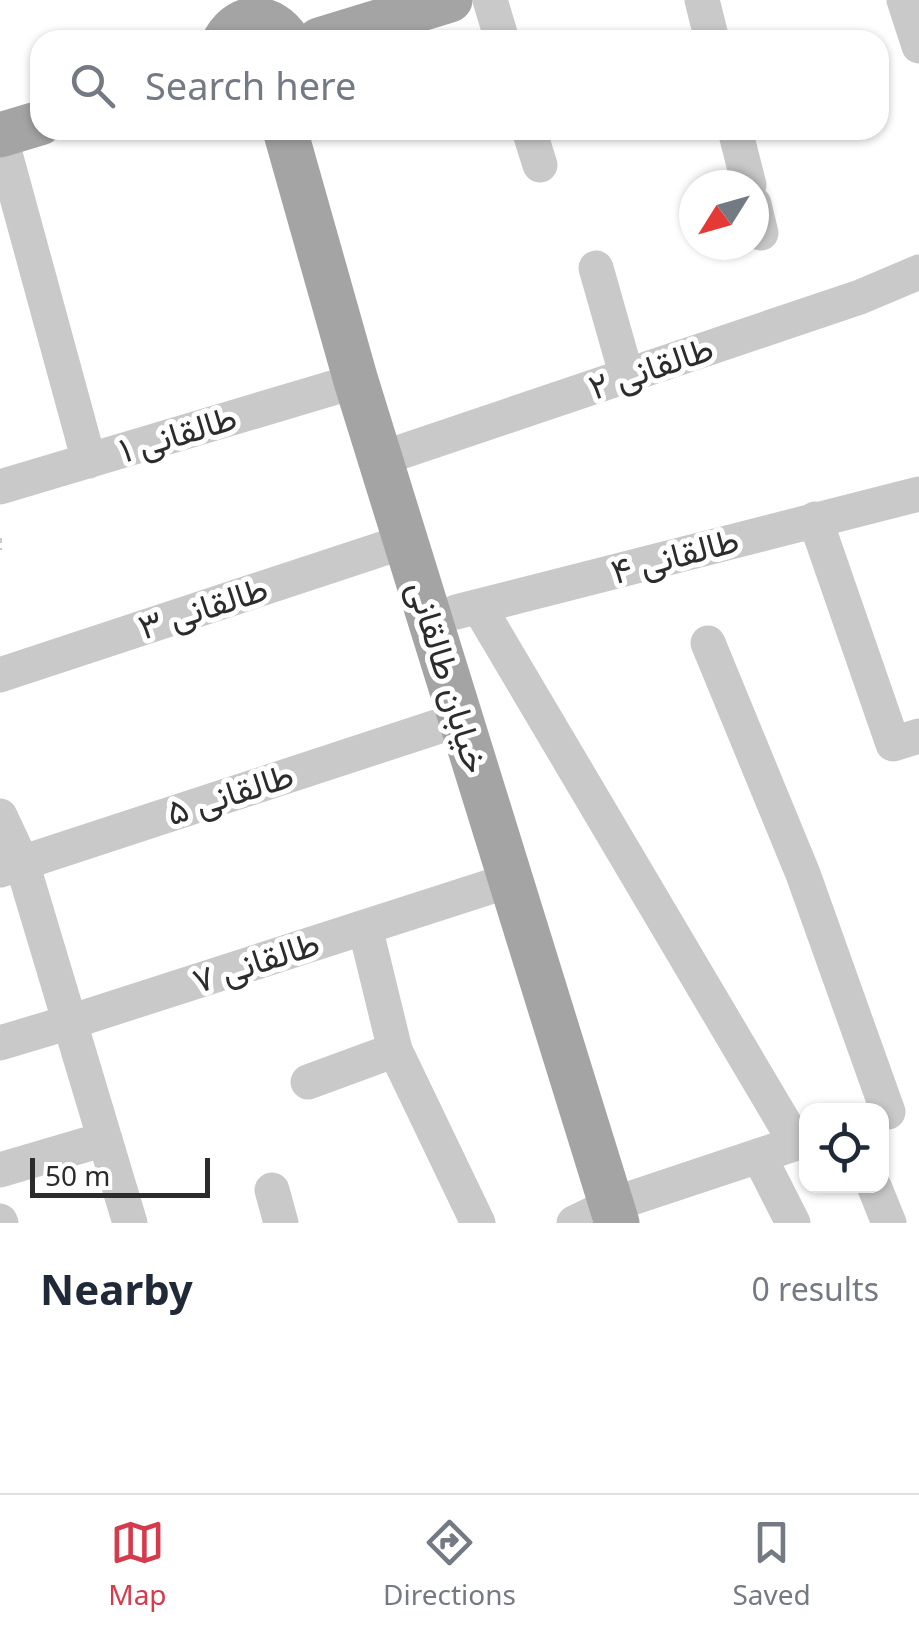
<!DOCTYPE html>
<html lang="en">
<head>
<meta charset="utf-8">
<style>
  body { margin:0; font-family:"Noto Sans",Vazirmatn,sans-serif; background:#f2f2f3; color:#1f2937 }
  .controls { position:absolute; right:30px; bottom:30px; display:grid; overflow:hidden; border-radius:20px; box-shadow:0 2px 8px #0004 }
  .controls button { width:90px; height:90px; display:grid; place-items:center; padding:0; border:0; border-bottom:2px solid #e0e1e3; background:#fff; color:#1f2937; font:50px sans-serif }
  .compass { position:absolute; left:679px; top:170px; width:90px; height:90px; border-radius:50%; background:#fff; box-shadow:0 2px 8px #0004; rotate:233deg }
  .scale { position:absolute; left:30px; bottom:25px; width:180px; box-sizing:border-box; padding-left:10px; border:5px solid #2c2c2c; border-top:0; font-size:28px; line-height:35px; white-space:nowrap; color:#2c2c2c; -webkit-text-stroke:8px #fff; paint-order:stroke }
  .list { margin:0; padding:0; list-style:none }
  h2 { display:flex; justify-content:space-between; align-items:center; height:130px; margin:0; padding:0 40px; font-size:42px }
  h2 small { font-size:32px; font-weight:400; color:#747a83 }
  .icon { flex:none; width:55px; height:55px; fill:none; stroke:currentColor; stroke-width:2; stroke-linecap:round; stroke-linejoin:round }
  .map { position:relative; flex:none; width:919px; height:1223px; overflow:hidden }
  .search { position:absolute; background:#fff; box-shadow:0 2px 8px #0004; left:30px; right:30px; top:30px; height:110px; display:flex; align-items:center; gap:25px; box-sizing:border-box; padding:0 35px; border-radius:30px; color:#747a83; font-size:38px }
  .sheet { height:270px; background:#fff }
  nav { display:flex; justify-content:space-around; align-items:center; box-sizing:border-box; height:140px; border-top:2px solid #e0e1e3; background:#fff; font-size:28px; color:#747a83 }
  nav a { display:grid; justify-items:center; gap:5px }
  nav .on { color:#d63b4d }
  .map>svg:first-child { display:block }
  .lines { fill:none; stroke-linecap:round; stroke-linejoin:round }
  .path { stroke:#c9c9c9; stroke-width:4; stroke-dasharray:5 5; stroke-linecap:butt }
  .minor { stroke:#c9c9c9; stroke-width:35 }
  .major { stroke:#a4a4a4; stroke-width:45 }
  .labels { text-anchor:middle; stroke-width:10; stroke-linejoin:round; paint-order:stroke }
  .street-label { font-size:35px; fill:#2c2c2c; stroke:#fff }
</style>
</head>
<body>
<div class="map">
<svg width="919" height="1223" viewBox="0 0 919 1223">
  <rect width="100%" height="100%" fill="#fff"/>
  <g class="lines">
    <!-- path -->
    <path class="path" d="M 0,538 L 0,550"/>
    <!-- minor -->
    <path class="minor" d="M 490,0 L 502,40
      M 702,0 L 712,40
      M 904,0 L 919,46
      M 529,130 L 540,165
      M 735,130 L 749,185
      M 0,135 L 89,461
      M 754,204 L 761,233
      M 596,268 L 627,377
      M 380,459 L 860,297 L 919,272
      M 0,487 L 356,381
      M 815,519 L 893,744 L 919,736
      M 479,607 L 796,1143
      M 456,612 L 919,494
      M 708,643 L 803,874 L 888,1112
      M 0,675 L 406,541
      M 0,816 L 22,863 L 130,1223
      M 0,870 L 461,719
      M 365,927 L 395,1050 L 478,1223
      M 0,1043 L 70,1022 L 511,880
      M 308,1082 L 395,1050
      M 759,1156 L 793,1223
      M 0,1170 L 105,1139
      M 874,1186 L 889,1223
      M 272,1190 L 281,1223
      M 0,1221 L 1,1223
      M 574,1223 L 611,1205 L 806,1140"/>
    <!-- major -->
    <path class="major" d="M 225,40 C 241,12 271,14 288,40
      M 319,40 L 450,0
      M 285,130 L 356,381 L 617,1223
      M 0,135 L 40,123"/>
  </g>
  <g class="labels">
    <!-- street labels -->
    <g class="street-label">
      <text transform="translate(651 368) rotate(-19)" y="12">طالقانی ۲</text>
      <text transform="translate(178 434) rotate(-17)" y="12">طالقانی ۱</text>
      <text transform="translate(675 556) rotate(-15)" y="12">طالقانی ۴</text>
      <text transform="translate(203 608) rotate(-18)" y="12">طالقانی ۳</text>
      <text transform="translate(448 677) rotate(73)" y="12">خیابان طالقانی</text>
      <text transform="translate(230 794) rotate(-18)" y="12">طالقانی ۵</text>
      <text transform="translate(256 962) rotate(-18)" y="12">طالقانی ۷</text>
    </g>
  </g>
</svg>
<div class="controls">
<button><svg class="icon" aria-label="locate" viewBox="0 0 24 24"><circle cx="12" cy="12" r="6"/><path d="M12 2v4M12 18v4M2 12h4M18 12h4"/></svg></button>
</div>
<svg class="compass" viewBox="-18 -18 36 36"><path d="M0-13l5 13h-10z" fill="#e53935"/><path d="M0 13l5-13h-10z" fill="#747a83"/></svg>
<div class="scale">50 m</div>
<div class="search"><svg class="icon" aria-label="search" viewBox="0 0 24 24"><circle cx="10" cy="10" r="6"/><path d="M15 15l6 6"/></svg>Search here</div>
</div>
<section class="sheet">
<h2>Nearby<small>0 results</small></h2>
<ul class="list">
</ul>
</section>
<nav>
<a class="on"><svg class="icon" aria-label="map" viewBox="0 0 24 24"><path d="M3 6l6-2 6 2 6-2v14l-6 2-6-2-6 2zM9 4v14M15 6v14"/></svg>Map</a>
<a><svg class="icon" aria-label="directions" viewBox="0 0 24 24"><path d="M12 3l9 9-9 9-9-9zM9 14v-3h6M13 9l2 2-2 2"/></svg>Directions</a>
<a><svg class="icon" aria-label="saved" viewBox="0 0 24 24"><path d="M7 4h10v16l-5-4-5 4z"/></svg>Saved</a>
</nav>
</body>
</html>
